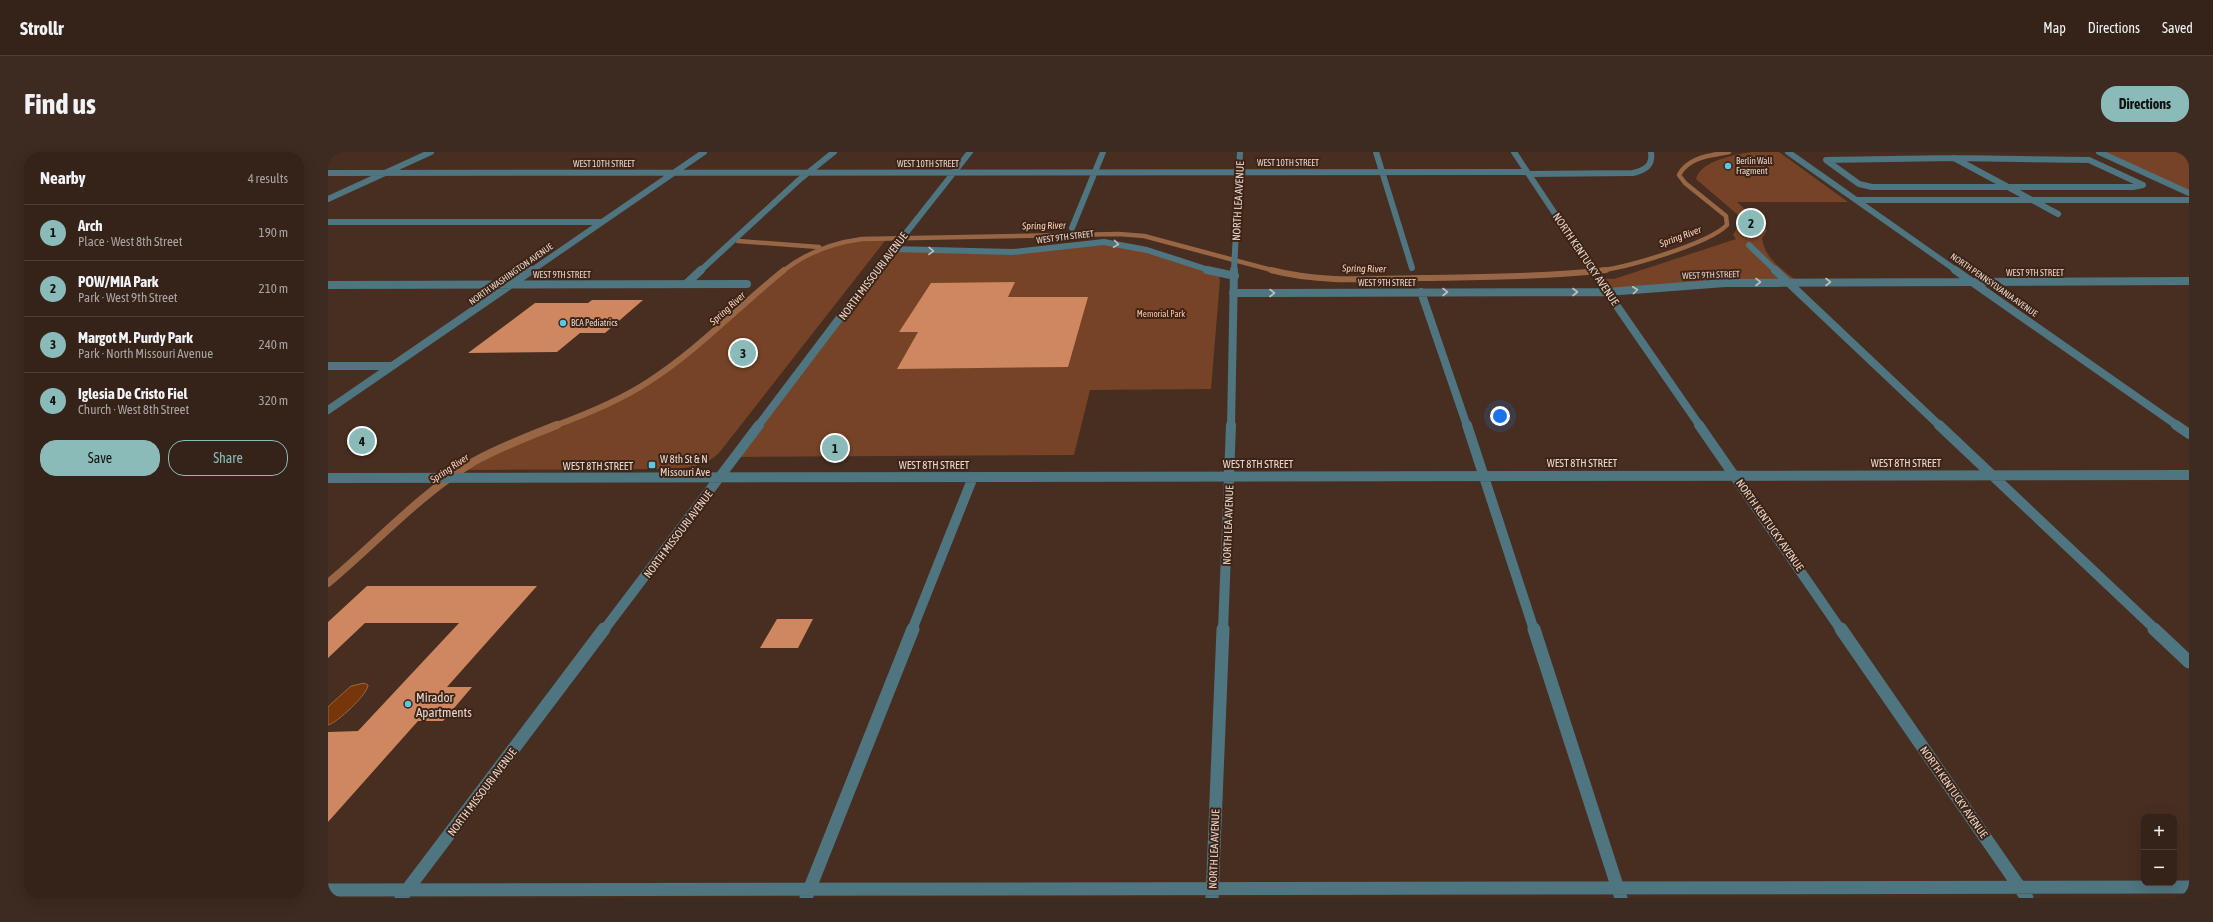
<!DOCTYPE html>
<html lang="en">
<head>
<meta charset="utf-8">
<style>
  body { margin:0; font-family:"Asap Condensed",sans-serif; background:#3d2a21; color:#f1f3f6 }
  .controls { position:absolute; right:12px; bottom:12px; display:grid; overflow:hidden; border-radius:8px; box-shadow:0 4px 16px #0002 }
  .controls button { width:36px; height:36px; display:grid; place-items:center; padding:0; border:0; border-bottom:1px solid #4f3f37; background:#352218; color:#f1f3f6; font:20px sans-serif }
  .you { position:absolute; left:1172px; top:264px; width:14px; height:14px; margin:-10px; border:3px solid #fff; border-radius:50%; background:#1a73e8; box-shadow:0 0 0 6px #1a73e833 }
  .badge { display:grid; place-items:center; width:26px; height:26px; border-radius:50%; background:#8bbbb9; color:#111; font-size:13px; font-weight:700 }
  .pin { position:absolute; translate:-50% -50%; border:2px solid #fff; box-shadow:0 1px 4px #0006 }
  .list { margin:0; padding:0; list-style:none }
  h2 { display:flex; justify-content:space-between; align-items:center; height:52px; margin:0; padding:0 16px; font-size:17px }
  h2 small { font-size:13px; font-weight:400; color:#aaa4a2 }
  .list li { display:grid; grid-template-columns:26px 1fr auto; gap:12px; align-items:center; box-sizing:border-box; height:56px; padding:0 16px; border-top:1px solid #4f3f37 }
  .list b { display:block; font-size:15px; white-space:nowrap }
  .list p { margin:0; font-size:13px; white-space:nowrap; color:#aaa4a2 }
  .list em { font-size:13px; font-style:normal; color:#aaa4a2 }
  .actions { display:flex; gap:8px; padding:12px 16px }
  .actions a { flex:1; padding:9px 0; border:1px solid #8bbbb9; border-radius:16px; text-align:center; font-size:14px; color:#8bbbb9 }
  .actions .main { background:#8bbbb9; color:#111 }
  .map { position:relative; flex:none; width:1861px; height:746px; overflow:hidden; border-radius:16px }
  header { display:flex; align-items:center; gap:24px; box-sizing:border-box; height:56px; padding:0 20px; background:#352218; border-bottom:1px solid #4f3f37 }
  header strong { font-size:19px }
  nav { display:flex; gap:22px; margin-inline-start:auto; font-size:14px }
  .intro { display:flex; align-items:center; justify-content:space-between; box-sizing:border-box; height:96px; padding:0 24px }
  h1 { margin:0; font-size:28px }
  .button { padding:10px 18px; border-radius:16px; background:#8bbbb9; color:#111; font-size:14px; font-weight:700 }
  main { display:flex; gap:24px; padding:0 24px }
  aside { flex:1; background:#352218; border-radius:16px; box-shadow:0 4px 16px #0002 }
  .map>svg:first-child { display:block }
  .green { fill:#764326 }
  .water { fill:#763609; stroke:#986644 }
  .lines { fill:none; stroke-linecap:round; stroke-linejoin:round }
  .stream-far2 { stroke:#986644; stroke-width:4.5 }
  .stream-far1 { stroke:#986644; stroke-width:6 }
  .stream { stroke:#986644; stroke-width:8 }
  .building { fill:#ce875f }
  .minor-far3 { stroke:#4e7580; stroke-width:6 }
  .minor-far2 { stroke:#4e7580; stroke-width:8 }
  .minor-far1 { stroke:#4e7580; stroke-width:10 }
  .minor { stroke:#4e7580; stroke-width:13 }
  .oneway { stroke:#c2beba }
  .poi-dot { fill:#59c8e5; stroke:#3d2416; stroke-width:1.5 }
  .labels { text-anchor:middle; stroke-width:4; stroke-linejoin:round; paint-order:stroke }
  .far-poi-label { font-size:9px; fill:#e8d7ce; stroke:#3d2416; text-anchor:start }
  .far-street-label { font-size:9px; fill:#e8d7ce; stroke:#3d2416 }
  .far-park-label { font-size:9px; fill:#fec3a4; stroke:#3d2416 }
  .far-water-label { font-size:10px; font-style:italic; fill:#fad2bd; stroke:#3d2416 }
  .street-label { font-size:11px; fill:#e8d7ce; stroke:#3d2416 }
  .poi-label { font-size:11px; fill:#e8d7ce; stroke:#3d2416; text-anchor:start }
  .near-poi-label { font-size:13px; fill:#e8d7ce; stroke:#3d2416; text-anchor:start }
</style>
</head>
<body>
<header>
<strong>Strollr</strong>
<nav><a>Map</a><a>Directions</a><a>Saved</a></nav>
</header>
<div class="intro"><h1>Find us</h1><a class="button">Directions</a></div>
<main>
<aside>
<h2>Nearby<small>4 results</small></h2>
<ul class="list">
<li><span class="badge">1</span><div><b>Arch</b><p>Place · West 8th Street</p></div><em>190 m</em></li>
<li><span class="badge">2</span><div><b>POW/MIA Park</b><p>Park · West 9th Street</p></div><em>210 m</em></li>
<li><span class="badge">3</span><div><b>Margot M. Purdy Park</b><p>Park · North Missouri Avenue</p></div><em>240 m</em></li>
<li><span class="badge">4</span><div><b>Iglesia De Cristo Fiel</b><p>Church · West 8th Street</p></div><em>320 m</em></li>
</ul>
<div class="actions"><a class="main">Save</a><a>Share</a></div>
</aside>
<div class="map">
<svg width="1861" height="746" viewBox="0 0 1861 746">
  <rect width="100%" height="100%" fill="#472e20"/>
  <!-- green -->
  <path class="green" d="M 1424,0 L 1451,0 L 1520,50 L 1409,50 L 1436,74 L 1439,79 L 1434,86 C 1436,106 1455,118 1470,130 L 1279,140 L 1270,126 L 1286,127 L 1408,87 L 1405,83 L 1413,69 L 1410,63 L 1368,27 C 1372,9 1408,2 1424,0 Z
    M 1771,0 L 1861,0 L 1861,41 Z
    M 560,85 L 391,301 C 378,314 363,315 346,317 L 133,318 C 189,285 252,270 308,238 C 351,213 388,179 425,146 C 441,131 458,113 478,102 C 503,90 533,86 560,85 Z
    M 791,92 L 890,121 L 892,128 L 883,237 L 762,238 L 746,303 L 408,305 L 564,97 L 661,100 Z"/>
  <!-- water -->
  <path class="water" d="M 36,531 L 40,533 C 40,542 9,571 0,573 L 0,555 L 3,552 L 23,534 Z"/>
  <g class="lines">
    <!-- stream-far2 -->
    <path class="stream-far2" d="M 410,89 L 491,95
      M 455,119 C 479,100 504,91 534,87 L 791,82 L 816,84 L 947,119
      M 1267,119 C 1295,117 1380,92 1399,73 L 1398,64 L 1357,31 L 1351,23 C 1360,5 1384,3 1401,0"/>
    <!-- stream-far1 -->
    <path class="stream-far1" d="M 943,118 C 992,131 1044,127 1094,126 C 1155,125 1217,125 1278,118
      M 226,274 C 259,262 291,249 320,230 C 370,198 410,155 456,118"/>
    <!-- stream -->
    <path class="stream" d="M 0,431 C 48,391 91,343 145,310 C 172,295 201,284 229,273"/>
  </g>
  <!-- building -->
  <path class="building" d="M 687,130 L 680,145 L 760,145 L 740,215 L 569,217 L 590,180 L 571,180 L 603,131 Z
    M 264,148 L 315,148 L 277,181 L 252,181 L 229,200 L 140,201 L 207,151 L 260,151 Z
    M 39,434 L 209,434 L 119,535 L 144,535 L 115,569 L 90,569 L 0,670 L 0,580 L 30,579 L 131,471 L 37,471 L 0,506 L 0,470 Z
    M 449,467 L 485,467 L 470,496 L 432,496 Z"/>
  <g class="lines">
    <!-- minor-far3 -->
    <path class="minor-far3" d="M 1048,0 L 1084,116
      M 1186,0 L 1265,119
      M 1460,0 L 1629,119
      M 1771,0 L 1861,41
      M 1626,6 L 1761,8 L 1815,33 L 1805,35 L 1680,35
      M 1626,6 L 1680,35
      M 1626,6 L 1498,8 L 1531,32 L 1544,35 L 1680,35
      M 0,21 L 1199,20
      M 1201,22 L 1305,21 C 1317,18 1325,14 1323,0
      M 1680,35 L 1730,62
      M 0,47 L 103,0
      M 1528,48 L 1861,48
      M 0,70 L 274,70
      M 744,76 L 775,0
      M 1421,93 L 1448,119
      M 564,97 L 685,100 L 776,90 L 819,98 L 884,119
      M 203,119 L 376,0
      M 372,119 L 471,28 L 506,0
      M 548,119 L 642,0
      M 906,119 L 912,0"/>
    <!-- minor-far2 -->
    <path class="minor-far2" d="M 879,118 L 907,124
      M 1264,118 L 1372,274
      M 1447,118 L 1612,274
      M 1627,118 L 1850,274
      M 358,132 L 373,118
      M 0,133 L 419,132
      M 1093,140 L 1139,274
      M 905,141 L 1279,140 L 1397,131 L 1861,129
      M 0,214 L 64,214
      M 0,258 L 204,118
      M 430,274 L 548,118
      M 903,274 L 906,118"/>
    <!-- minor-far1 -->
    <path class="minor-far1" d="M 1139,273 L 1206,478
      M 1371,273 L 1513,478
      M 1611,273 L 1828,478
      M 1848,273 L 1861,282
      M 0,326 L 1861,323
      M 276,478 L 431,273
      M 584,478 L 645,325
      M 895,478 L 903,273"/>
    <!-- minor -->
    <path class="minor" d="M 1206,477 L 1293,746
      M 1513,477 L 1699,746
      M 1826,477 L 1861,510
      M 0,738 L 1861,735
      M 73,746 L 276,477
      M 478,746 L 585,477
      M 884,746 L 895,477"/>
  </g>
  <!-- one-way arrows -->
  <defs><path id="oneway-chevron" d="M-2-3.5L2.5 0L-2 3.5" fill="none" stroke-width="1.6" stroke-linecap="round" stroke-linejoin="round"/></defs>
  <g class="oneway">
    <use href="#oneway-chevron" transform="translate(788 92) rotate(8)"/>
    <use href="#oneway-chevron" transform="translate(603 99) rotate(2)"/>
    <use href="#oneway-chevron" transform="translate(1430 130)"/>
    <use href="#oneway-chevron" transform="translate(1500 130)"/>
    <use href="#oneway-chevron" transform="translate(1307 138) rotate(-6)"/>
    <use href="#oneway-chevron" transform="translate(1117 140)"/>
    <use href="#oneway-chevron" transform="translate(1247 140)"/>
    <use href="#oneway-chevron" transform="translate(944 141)"/>
  </g>
  <!-- markers -->
  <g class="poi-dot">
    <circle cx="1400" cy="14" r="4"/>
    <circle cx="235" cy="171" r="4"/>
    <rect x="320" y="309" width="8" height="8" rx="2"/>
    <circle cx="80" cy="552" r="4"/>
  </g>
  <g class="labels">
    <!-- far-poi labels -->
    <g class="far-poi-label">
      <text x="1408" y="12">Berlin Wall<tspan x="1408" dy="10">Fragment</tspan></text>
      <text x="243" y="174">BCA Pediatrics</text>
    </g>
    <!-- far-street labels -->
    <g class="far-street-label">
      <text x="960" y="14">WEST 10TH STREET</text>
      <text x="276" y="15">WEST 10TH STREET</text>
      <text x="600" y="15">WEST 10TH STREET</text>
      <text transform="translate(737 85) rotate(-7)" y="3">WEST 9TH STREET</text>
      <text x="1707" y="124">WEST 9TH STREET</text>
      <text transform="translate(183 122) rotate(-35)" y="3">NORTH WASHINGTON AVENUE</text>
      <text x="234" y="126">WEST 9TH STREET</text>
      <text transform="translate(1383 123) rotate(-2)" y="3">WEST 9TH STREET</text>
      <text x="1059" y="134">WEST 9TH STREET</text>
      <text transform="translate(1666 133) rotate(35)" y="3">NORTH PENNSYLVANIA AVENUE</text>
    </g>
    <!-- far-park labels -->
    <g class="far-park-label">
      <text x="833" y="165">Memorial Park</text>
    </g>
    <!-- far-water labels -->
    <g class="far-water-label">
      <text transform="translate(716 73) rotate(-1)" y="4">Spring River</text>
      <text transform="translate(1352 84) rotate(-20)" y="4">Spring River</text>
      <text transform="translate(1036 116) rotate(1)" y="4">Spring River</text>
      <text transform="translate(399 156) rotate(-42)" y="4">Spring River</text>
      <text transform="translate(121 316) rotate(-34)" y="4">Spring River</text>
    </g>
    <!-- street labels -->
    <g class="street-label">
      <text transform="translate(910 49) rotate(-87)" y="4">NORTH LEA AVENUE</text>
      <text transform="translate(1258 107) rotate(56)" y="4">NORTH KENTUCKY AVENUE</text>
      <text transform="translate(545 124) rotate(-53)" y="4">NORTH MISSOURI AVENUE</text>
      <text x="1254" y="315">WEST 8TH STREET</text>
      <text x="1578" y="315">WEST 8TH STREET</text>
      <text x="930" y="316">WEST 8TH STREET</text>
      <text x="606" y="317">WEST 8TH STREET</text>
      <text x="270" y="318">WEST 8TH STREET</text>
      <text transform="translate(900 373) rotate(-88)" y="4">NORTH LEA AVENUE</text>
      <text transform="translate(1442 373) rotate(55)" y="4">NORTH KENTUCKY AVENUE</text>
      <text transform="translate(350 382) rotate(-53)" y="4">NORTH MISSOURI AVENUE</text>
      <text transform="translate(154 640) rotate(-53)" y="4">NORTH MISSOURI AVENUE</text>
      <text transform="translate(1626 640) rotate(55)" y="4">NORTH KENTUCKY AVENUE</text>
      <text transform="translate(886 697) rotate(-88)" y="4">NORTH LEA AVENUE</text>
    </g>
    <!-- poi labels -->
    <g class="poi-label">
      <text x="332" y="311">W 8th St &amp; N<tspan x="332" dy="13">Missouri Ave</tspan></text>
    </g>
    <!-- near-poi labels -->
    <g class="near-poi-label">
      <text x="88" y="550">Mirador<tspan x="88" dy="15">Apartments</tspan></text>
    </g>
  </g>
</svg>
<div class="controls">
<button>+</button>
<button>−</button>
</div>
<div class="you"></div>
<div class="pin badge" style="left:507px;top:296px">1</div>
<div class="pin badge" style="left:1423px;top:71px">2</div>
<div class="pin badge" style="left:415px;top:201px">3</div>
<div class="pin badge" style="left:34px;top:289px">4</div>
</div>
</main>
</body>
</html>
